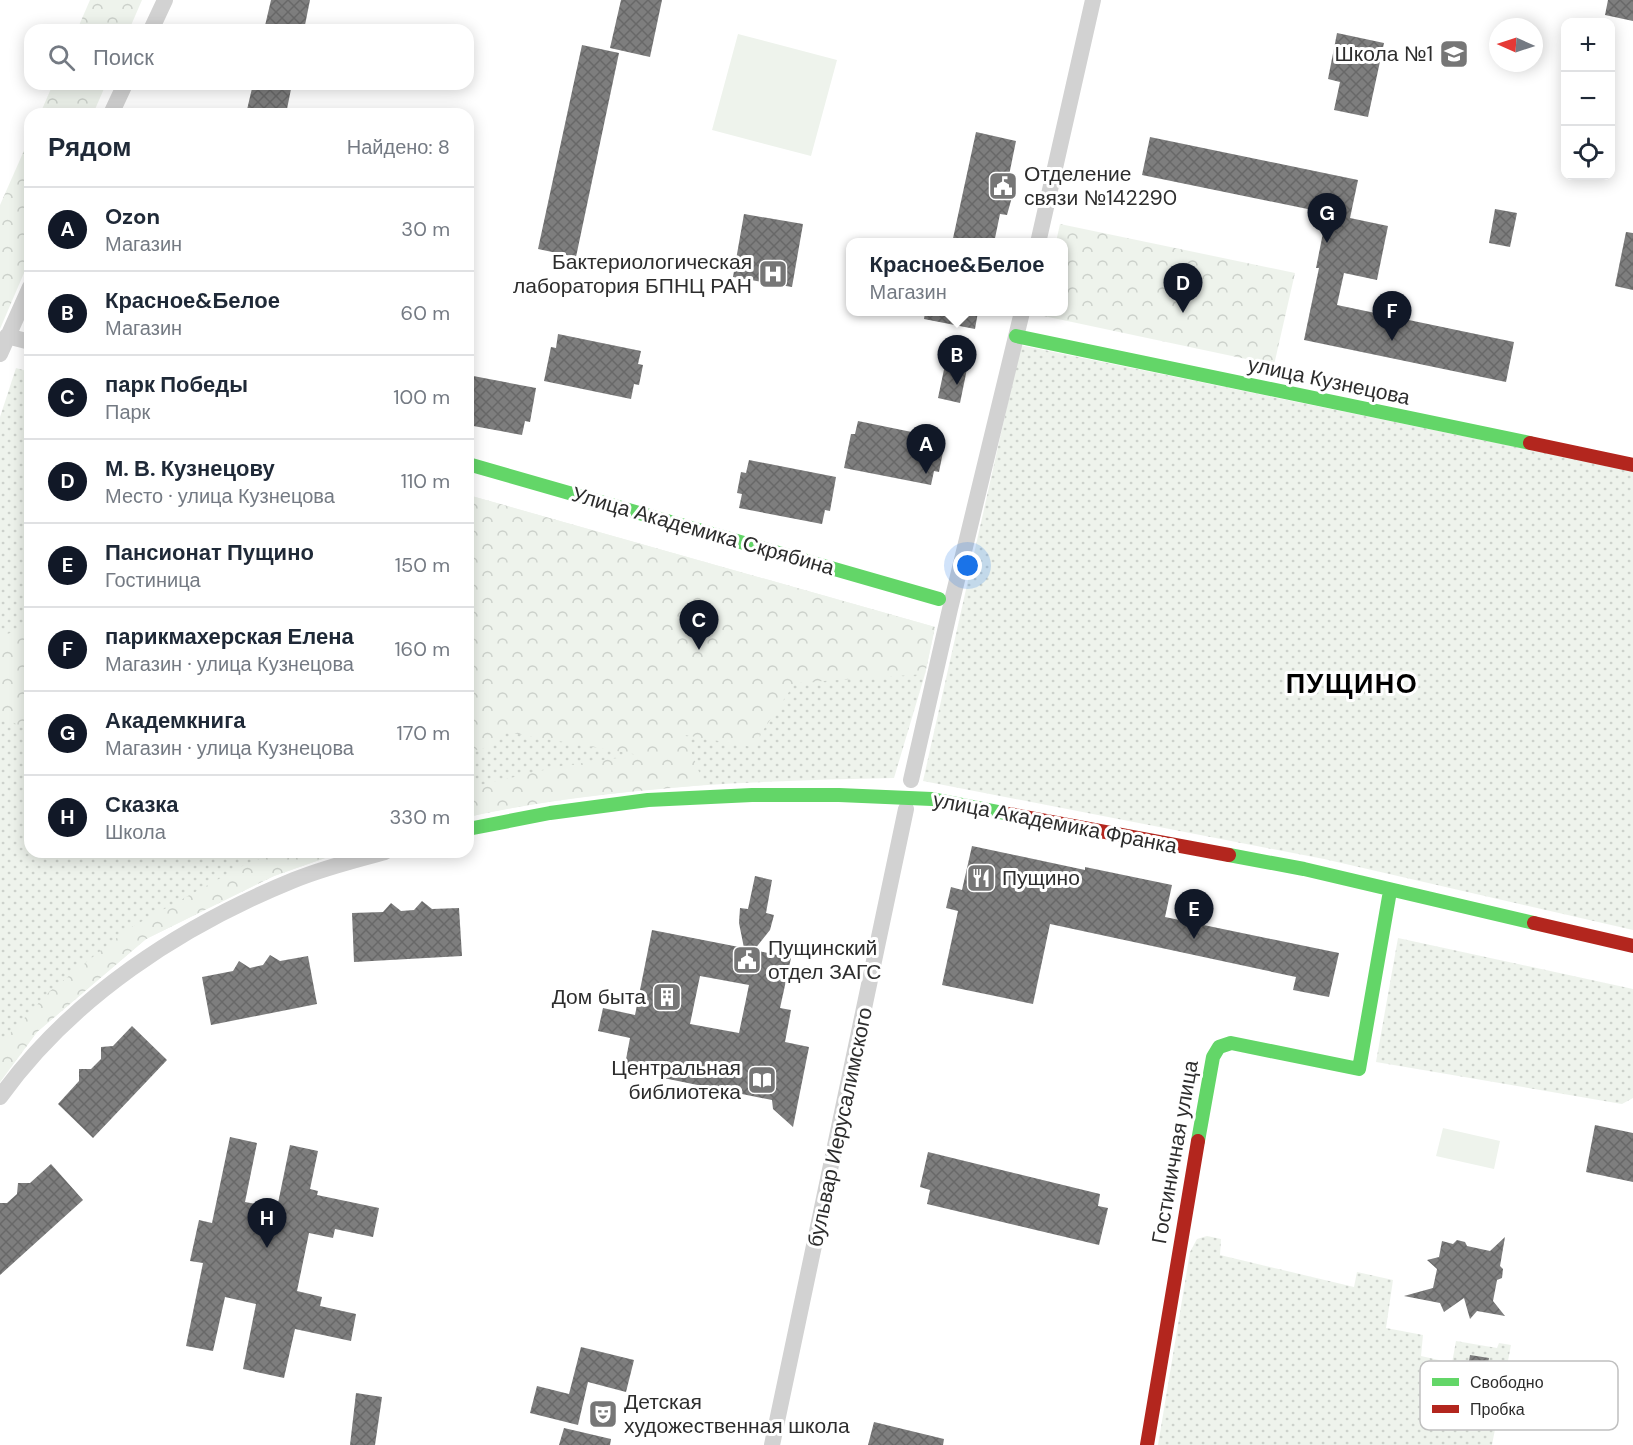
<!DOCTYPE html>
<html lang="ru">
<head>
<meta charset="utf-8">
<style>
  body { margin:0; font-family:"DM Sans",sans-serif; background:#f6f6f7; color:#1f2937 }
  .controls { position:absolute; right:18px; top:18px; display:grid; overflow:hidden; border-radius:12px; box-shadow:0 3px 15px #0003 }
  .controls button { width:54px; height:54px; display:grid; place-items:center; padding:0; border:0; border-bottom:2px solid #e0e1e3; background:#fff; color:#1f2937; font:30px sans-serif }
  .compass { position:absolute; left:1489px; top:18px; width:54px; height:54px; border-radius:50%; background:#fff; box-shadow:0 3px 15px #0003; rotate:273deg }
  .you { position:absolute; left:968px; top:566px; width:21px; height:21px; margin:-15px; border:4px solid #fff; border-radius:50%; background:#1a73e8; box-shadow:0 0 0 9px #1a73e833 }
  .badge { display:grid; place-items:center; width:39px; height:39px; border-radius:50%; background:#111827; color:#fff; font-size:20px; font-weight:700 }
  .pin { position:absolute; translate:-50% -50px; filter:drop-shadow(0 2px 3px #0008) }
  .pin::after { content:''; position:absolute; top:32px; width:21px; height:18px; background:inherit; clip-path:polygon(0 0,100% 0,50% 100%) }
  .popup { position:absolute; left:846px; top:238px; width:222px; height:78px; box-sizing:border-box; display:grid; place-content:center; border-radius:12px; background:#fff; filter:drop-shadow(0 2px 4px #0005); font-size:20px; white-space:nowrap; color:#747a83 }
  .popup b { font-size:22px; color:#1f2937 }
  .popup::after { content:''; position:absolute; left:50%; top:100%; margin-left:-12px; border:12px solid transparent; border-top-color:#fff }
  .list { margin:0; padding:0; list-style:none }
  h2 { display:flex; justify-content:space-between; align-items:center; height:78px; margin:0; padding:0 24px; font-size:26px }
  h2 small { font-size:20px; font-weight:400; color:#747a83 }
  .list li { display:grid; grid-template-columns:39px 1fr auto; gap:18px; align-items:center; box-sizing:border-box; height:84px; padding:0 24px; border-top:2px solid #e0e1e3 }
  .list b { display:block; font-size:22px; white-space:nowrap }
  .list p { margin:0; font-size:20px; white-space:nowrap; color:#747a83 }
  .list em { font-size:20px; font-style:normal; color:#747a83 }
  .icon { flex:none; width:33px; height:33px; fill:none; stroke:currentColor; stroke-width:2; stroke-linecap:round; stroke-linejoin:round }
  .map { position:relative; flex:none; width:1633px; height:1445px; overflow:hidden }
  .search { position:absolute; background:#fff; box-shadow:0 3px 15px #0003; left:24px; top:24px; width:450px; height:66px; display:flex; align-items:center; gap:15px; box-sizing:border-box; padding:0 21px; border-radius:18px; color:#747a83; font-size:22px }
  .panel { position:absolute; background:#fff; box-shadow:0 3px 15px #0003; left:24px; top:108px; width:450px; height:750px; border-radius:18px }
  .map>svg:first-child { display:block }
  .grass { fill:url(#grass-dots) }
  .forest { fill:url(#forest-crowns) }
  .pitch { fill:#eef3ec }
  .building { fill:url(#building-cross-hatch); fill-rule:evenodd }
  .lines { fill:none; stroke-linecap:round; stroke-linejoin:round }
  .street { stroke:#d2d2d2; stroke-width:16 }
  .fast { stroke:#63d668; stroke-width:14 }
  .jam { stroke:#b3261e; stroke-width:14 }
  .labels { text-anchor:middle; stroke-width:6; stroke-linejoin:round; paint-order:stroke }
  .poi-label { font-size:21px; fill:#2d2d2d; stroke:#fff; text-anchor:end }
  .street-label { font-size:21px; fill:#2d2d2d; stroke:#fff }
  .district-label { font-size:27px; font-weight:bold; letter-spacing:1.5px; fill:#000; stroke:#fff }
  .key { fill:#fff; stroke:#c0c0c0; stroke-width:1.5 }
  .key-label { font-size:16px; fill:#2d2d2d }
</style>
</head>
<body>
<div class="map">
<svg width="1633" height="1445" viewBox="0 0 1633 1445">
  <defs>
    <pattern id="grass-dots" width="8" height="8" patternUnits="userSpaceOnUse" patternTransform="scale(1.5)"><rect width="8" height="8" fill="#eef3ec"/><path d="M2 2h.1M6 6h.1" fill="none" stroke="#ccd1cb" stroke-width="1.8" stroke-linecap="round"/></pattern>
    <pattern id="forest-crowns" width="20" height="18" patternUnits="userSpaceOnUse" patternTransform="scale(1.5)"><rect width="20" height="18" fill="#eef3ec"/><path d="M2 6a3 3 0 1 1 6 0M12 15a3 3 0 1 1 6 0" fill="none" stroke="#ccd1cb"/></pattern>
    <pattern id="building-cross-hatch" width="8" height="8" patternUnits="userSpaceOnUse" patternTransform="scale(1.5)"><rect width="8" height="8" fill="#7e7e7e"/><path d="M0 0l8 8M0 8l8-8" fill="none" stroke="#686868"/></pattern>
  </defs>
  <rect width="100%" height="100%" fill="#fff"/>
  <!-- grass -->
  <path class="grass" d="M 1015,344 L 1633,471 L 1633,930 L 1324,859 L 923,781 L 1015,371 Z
    M 16,368 L 30,372 L 30,852 L 342,852 L 274,876 L 146,939 L 37,1032 L 0,1082 L 0,417 Z
    M 468,495 L 935,627 L 925,674 L 894,778 C 751,781 607,786 468,817 Z
    M 1398,938 L 1633,989 L 1633,1098 L 1622,1104 L 1376,1062 Z
    M 1207,1236 L 1221,1239 L 1220,1255 L 1354,1287 L 1357,1272 L 1393,1280 L 1386,1328 L 1423,1335 L 1421,1356 L 1452,1363 L 1456,1341 L 1497,1348 L 1499,1343 L 1511,1345 L 1492,1445 L 1158,1445 L 1190,1252 L 1197,1239 Z"/>
  <!-- forest -->
  <path class="forest" d="M 90,0 L 142,0 L 129,30 L 77,30 Z
    M 53,84 L 106,84 L 93,114 L 40,114 Z
    M 30,137 L 30,259 L 0,329 L 0,205 Z
    M 1060,224 L 1295,273 L 1274,365 L 1039,315 L 1039,312 L 1064,312 L 1064,243 L 1056,242 Z
    M 468,495 L 935,627 L 925,674 L 795,683 L 752,747 L 685,735 L 704,785 C 625,792 546,799 468,817 L 468,788 L 561,766 L 639,755 L 501,731 L 488,747 L 468,752 Z
    M 30,625 L 30,731 L 0,716 L 0,637 Z
    M 279,852 L 342,852 L 274,876 L 146,939 L 37,1032 L 0,1082 L 0,1044 L 50,991 L 128,929 L 246,864 Z"/>
  <!-- pitch -->
  <path class="pitch" d="M 738,34 L 837,60 L 811,156 L 712,130 Z
    M 1443,1128 L 1500,1141 L 1494,1169 L 1436,1156 Z"/>
  <!-- building -->
  <path class="building" d="M 271,0 L 310,0 L 304,30 L 264,30 Z
    M 621,0 L 662,0 L 650,57 L 610,48 Z
    M 1608,0 L 1633,0 L 1633,21 L 1605,15 Z
    M 1337,33 L 1384,43 L 1368,117 L 1334,110 L 1340,82 L 1328,79 Z
    M 582,45 L 619,53 L 576,257 L 538,249 Z
    M 253,84 L 292,84 L 286,114 L 246,114 Z
    M 976,132 L 1016,141 L 1005,195 L 1012,197 L 1007,215 L 1000,214 L 994,243 L 952,243 Z
    M 1150,137 L 1358,180 L 1350,218 L 1388,226 L 1377,280 L 1344,273 L 1337,305 L 1514,342 L 1506,382 L 1304,340 L 1319,268 L 1316,268 L 1327,213 L 1142,175 Z
    M 1495,209 L 1517,213 L 1510,247 L 1489,243 Z
    M 744,214 L 803,224 L 792,287 L 733,277 Z
    M 1626,232 L 1633,233 L 1633,290 L 1615,286 Z
    M 925,312 L 978,312 L 975,329 L 924,319 Z
    M 558,334 L 641,351 L 638,364 L 643,365 L 639,385 L 634,384 L 631,399 L 544,381 L 551,347 L 556,348 Z
    M 946,360 L 968,364 L 960,403 L 938,398 Z
    M 468,375 L 536,388 L 530,422 L 525,421 L 522,435 L 468,425 Z
    M 858,421 L 941,438 L 938,451 L 943,452 L 939,472 L 934,471 L 931,485 L 844,468 L 851,434 L 855,434 Z
    M 749,460 L 836,477 L 830,511 L 825,510 L 822,524 L 739,508 L 742,494 L 737,493 L 741,472 L 746,473 Z
    M 972,846 L 1085,870 L 1085,867 L 1172,885 L 1165,917 L 1339,953 L 1329,997 L 1293,990 L 1296,977 L 1050,924 L 1033,1004 L 942,985 L 958,911 L 946,908 L 951,887 L 962,890 Z
    M 755,876 L 772,880 L 766,913 L 774,915 L 770,930 L 754,950 L 791,958 L 780,1008 L 791,1010 L 785,1042 L 809,1047 L 793,1127 L 773,1109 L 772,1100 L 624,1070 L 630,1038 L 598,1031 L 603,1008 L 635,1015 L 652,930 L 744,948 L 739,923 L 740,908 L 748,909 ZM 700,976 L 749,985 L 739,1033 L 690,1024 Z
    M 422,901 L 432,909 L 459,908 L 462,956 L 354,962 L 352,913 L 383,912 L 391,903 L 401,911 L 414,910 Z
    M 270,955 L 280,961 L 308,956 L 317,1004 L 211,1025 L 202,977 L 233,971 L 239,961 L 250,968 L 263,965 Z
    M 132,1026 L 167,1060 L 93,1138 L 58,1104 L 79,1081 L 79,1069 L 91,1069 L 101,1059 L 101,1047 L 113,1046 Z
    M 1595,1125 L 1633,1133 L 1633,1182 L 1586,1172 Z
    M 230,1137 L 257,1143 L 245,1202 L 277,1208 L 290,1145 L 318,1151 L 310,1189 L 318,1191 L 317,1195 L 379,1208 L 373,1237 L 335,1229 L 333,1238 L 309,1233 L 297,1291 L 322,1297 L 320,1306 L 356,1314 L 351,1341 L 295,1329 L 284,1378 L 243,1369 L 256,1304 L 225,1297 L 213,1351 L 186,1346 L 203,1263 L 190,1261 L 199,1220 L 212,1223 Z
    M 928,1152 L 1100,1194 L 1098,1206 L 1108,1208 L 1099,1245 L 927,1204 L 930,1190 L 920,1187 Z
    M 51,1164 L 83,1200 L 0,1275 L 0,1203 L 7,1203 L 17,1194 L 18,1183 L 30,1183 Z
    M 1505,1237 L 1500,1266 L 1503,1269 L 1502,1278 L 1497,1280 L 1493,1301 L 1505,1316 L 1477,1311 L 1470,1319 L 1464,1298 L 1444,1312 L 1440,1303 L 1404,1296 L 1433,1288 L 1437,1269 L 1427,1260 L 1439,1257 L 1442,1241 L 1453,1244 L 1457,1240 L 1465,1242 L 1467,1246 L 1490,1251 Z
    M 581,1347 L 634,1360 L 626,1392 L 588,1382 L 578,1425 L 530,1413 L 537,1386 L 569,1394 Z
    M 1470,1355 L 1489,1358 L 1485,1383 L 1466,1379 Z
    M 356,1393 L 382,1397 L 375,1445 L 350,1445 Z
    M 874,1422 L 944,1439 L 943,1445 L 868,1445 Z
    M 564,1428 L 611,1439 L 610,1445 L 559,1445 Z"/>
  <g class="lines">
    <!-- street -->
    <path class="street" d="M 151,30 L 165,0
      M 111,114 L 125,84
      M 1038,243 L 1093,0
      M 7,336 L 30,342
      M 0,354 L 30,287
      M 911,780 L 950,609 L 1022,312
      M 0,1097 C 72,997 181,926 294,880 C 323,868 355,860 385,852
      M 772,1445 L 906,809"/>
    <!-- fast -->
    <path class="fast" d="M 1016,336 L 1530,443
      M 468,464 L 939,599
      M 468,829 L 550,813 L 648,800 L 752,795 L 839,795 L 932,799 L 1009,814
      M 1229,855 L 1304,869 L 1534,923
      M 1198,1141 L 1213,1057 L 1219,1047 L 1231,1043 L 1359,1069 L 1390,891"/>
    <!-- jam -->
    <path class="jam" d="M 1530,443 L 1633,465
      M 1009,814 L 1229,855
      M 1534,923 L 1633,946
      M 1147,1445 L 1198,1141"/>
  </g>
  <!-- icons -->
  <defs>
    <g id="school-square" transform="scale(1.5)"><rect x="-9" y="-9" width="18" height="18" rx="4" fill="#767676" stroke="#fff"/><path d="M0-5L7-2L0 1L-7-2ZM-4 1L0 2.5L4 1V4Q0 6-4 4Z" fill="#fff"/></g>
    <g id="civic-square" transform="scale(1.5)"><rect x="-9" y="-9" width="18" height="18" rx="4" fill="#767676" stroke="#fff"/><path d="M-.6-6.5H3V-4.5H.6V-3L4-1V1h2V6H-6V1h2V-1L-.6-3ZM-1.2 2.5V6h2.4V2.5Z" fill="#fff"/></g>
    <g id="hospital-square" transform="scale(1.5)"><rect x="-9" y="-9" width="18" height="18" rx="4" fill="#767676" stroke="#fff"/><path d="M-5-5h3v3.5h4V-5h3V5h-3V1.5h-4V5h-3Z" fill="#fff"/></g>
    <g id="restaurant-square" transform="scale(1.5)"><rect x="-9" y="-9" width="18" height="18" rx="4" fill="#767676" stroke="#fff"/><path d="M-5-6h1v4h1v-4h1v4h1v-4h1v5L-1.5 .5V6h-2V.5L-5-1ZM5-6V6H3V1.5H1.5Q1.5-4 5-6Z" fill="#fff"/></g>
    <g id="building-square" transform="scale(1.5)"><rect x="-9" y="-9" width="18" height="18" rx="4" fill="#767676" stroke="#fff"/><path d="M-4-6H4V6H1V3H-1V6H-4ZM-2.5-4.3h1.7v1.8h-1.7ZM.8-4.3h1.7v1.8H.8ZM-2.5-1h1.7V.8h-1.7ZM.8-1h1.7V.8H.8Z" fill="#fff"/></g>
    <g id="library-square" transform="scale(1.5)"><rect x="-9" y="-9" width="18" height="18" rx="4" fill="#767676" stroke="#fff"/><path d="M-6-4Q-3-5.5-.7-3.5V5Q-3 3-6 4ZM6-4Q3-5.5 .7-3.5V5Q3 3 6 4Z" fill="#fff"/></g>
    <g id="theatre-square" transform="scale(1.5)"><rect x="-9" y="-9" width="18" height="18" rx="4" fill="#767676" stroke="#fff"/><path d="M-5-5.5Q0-4 5-5.5V0Q5 5 0 6Q-5 5-5 0ZM-3.3-2.5H-1v1.5H-3.3ZM1-2.5H3.3v1.5H1ZM-2.8 1Q0 5.5 2.8 1Z" fill="#fff"/></g>
  </defs>
  <g fill-rule="evenodd">
    <use href="#school-square" x="1454" y="54"/>
    <use href="#civic-square" x="1003" y="186"/>
    <use href="#hospital-square" x="773" y="274"/>
    <use href="#restaurant-square" x="981" y="878"/>
    <use href="#civic-square" x="747" y="960"/>
    <use href="#building-square" x="667" y="997"/>
    <use href="#library-square" x="762" y="1080"/>
    <use href="#theatre-square" x="603" y="1414"/>
  </g>
  <g class="labels">
    <!-- poi labels -->
    <g class="poi-label">
      <text x="1433" y="61">Школа №1</text>
      <text x="1024" y="181" text-anchor="start">Отделение<tspan x="1024" dy="24">связи №142290</tspan></text>
      <text x="752" y="269">Бактериологическая<tspan x="752" dy="24">лаборатория БПНЦ РАН</tspan></text>
      <text x="1002" y="885" text-anchor="start">Пущино</text>
      <text x="768" y="955" text-anchor="start">Пущинский<tspan x="768" dy="24">отдел ЗАГС</tspan></text>
      <text x="646" y="1004">Дом быта</text>
      <text x="741" y="1075">Центральная<tspan x="741" dy="24">библиотека</tspan></text>
      <text x="624" y="1409" text-anchor="start">Детская<tspan x="624" dy="24">художественная школа</tspan></text>
    </g>
    <!-- street labels -->
    <g class="street-label">
      <text transform="translate(1329 381) rotate(12)" y="7">улица Кузнецова</text>
      <text transform="translate(703 531) rotate(16)" y="7">Улица Академика Скрябина</text>
      <text transform="translate(1055 823) rotate(11)" y="7">улица Академика Франка</text>
      <text transform="translate(840 1127) rotate(-78)" y="7">бульвар Иерусалимского</text>
      <text transform="translate(1175 1152) rotate(-80)" y="7">Гостиничная улица</text>
    </g>
    <!-- district labels -->
    <g class="district-label">
      <text x="1352" y="693">ПУЩИНО</text>
    </g>
  </g>
  <!-- legend -->
  <rect x="1420" y="1361" width="198" height="69" rx="9" class="key"/>
  <rect x="1432" y="1378" width="27" height="8" fill="#63d668"/>
  <rect x="1432" y="1405" width="27" height="8" fill="#b3261e"/>
  <g class="key-label">
    <text x="1470" y="1388">Свободно</text>
    <text x="1470" y="1415">Пробка</text>
  </g>
</svg>
<div class="controls">
<button>+</button>
<button>−</button>
<button><svg class="icon" aria-label="locate" viewBox="0 0 24 24"><circle cx="12" cy="12" r="6"/><path d="M12 2v4M12 18v4M2 12h4M18 12h4"/></svg></button>
</div>
<svg class="compass" viewBox="-18 -18 36 36"><path d="M0-13l5 13h-10z" fill="#e53935"/><path d="M0 13l5-13h-10z" fill="#747a83"/></svg>
<div class="you"></div>
<div class="pin badge" style="left:926px;top:474px">A</div>
<div class="pin badge" style="left:957px;top:385px">B</div>
<div class="popup"><b>Красное&amp;Белое</b>Магазин</div>
<div class="pin badge" style="left:699px;top:650px">C</div>
<div class="pin badge" style="left:1183px;top:313px">D</div>
<div class="pin badge" style="left:1194px;top:939px">E</div>
<div class="pin badge" style="left:1392px;top:341px">F</div>
<div class="pin badge" style="left:1327px;top:243px">G</div>
<div class="pin badge" style="left:267px;top:1248px">H</div>
<div class="search"><svg class="icon" aria-label="search" viewBox="0 0 24 24"><circle cx="10" cy="10" r="6"/><path d="M15 15l6 6"/></svg>Поиск</div>
<section class="panel">
<h2>Рядом<small>Найдено: 8</small></h2>
<ul class="list">
<li><span class="badge">A</span><div><b>Ozon</b><p>Магазин</p></div><em>30 m</em></li>
<li><span class="badge">B</span><div><b>Красное&amp;Белое</b><p>Магазин</p></div><em>60 m</em></li>
<li><span class="badge">C</span><div><b>парк Победы</b><p>Парк</p></div><em>100 m</em></li>
<li><span class="badge">D</span><div><b>М. В. Кузнецову</b><p>Место · улица Кузнецова</p></div><em>110 m</em></li>
<li><span class="badge">E</span><div><b>Пансионат Пущино</b><p>Гостиница</p></div><em>150 m</em></li>
<li><span class="badge">F</span><div><b>парикмахерская Елена</b><p>Магазин · улица Кузнецова</p></div><em>160 m</em></li>
<li><span class="badge">G</span><div><b>Академкнига</b><p>Магазин · улица Кузнецова</p></div><em>170 m</em></li>
<li><span class="badge">H</span><div><b>Сказка</b><p>Школа</p></div><em>330 m</em></li>
</ul>
</section>
</div>
</body>
</html>
